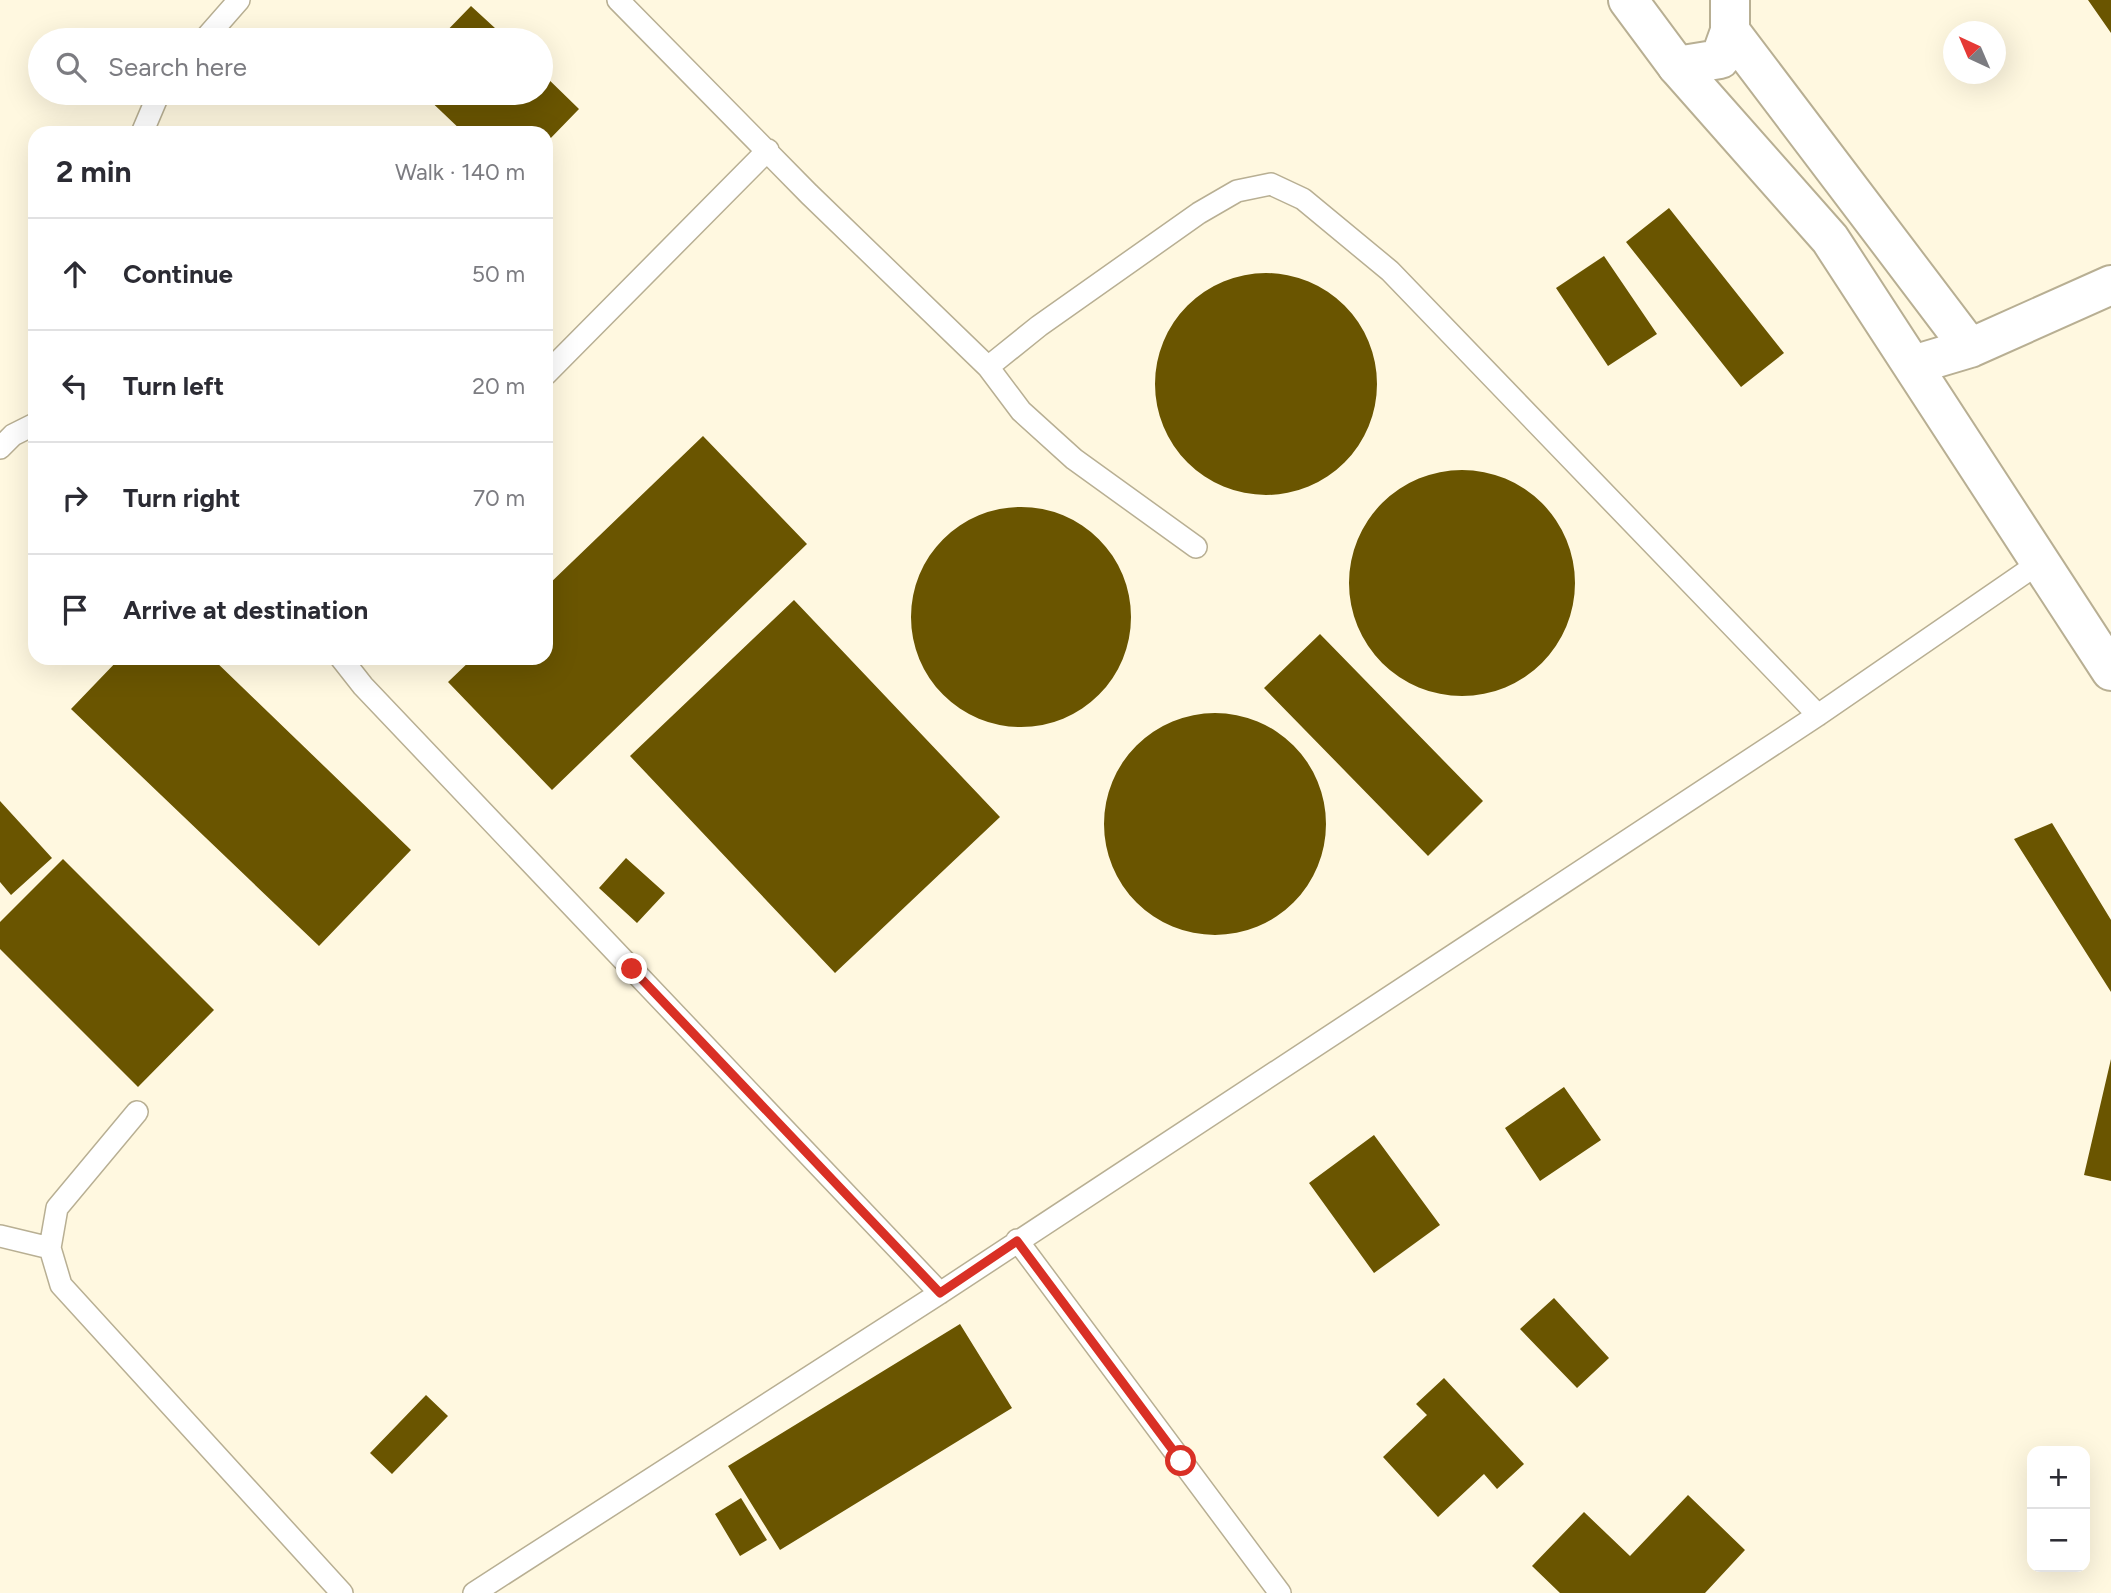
<!DOCTYPE html>
<html lang="en">
<head>
<meta charset="utf-8">
<style>
  body { margin:0; font-family:Figtree,sans-serif; background:#f7f7f7; color:#2b2b33 }
  .controls { position:absolute; right:21px; bottom:21px; display:grid; overflow:hidden; border-radius:14px; box-shadow:0 7px 28px #0002 }
  .controls button { width:63px; height:63px; display:grid; place-items:center; padding:0; border:0; border-bottom:2px solid #e1e1e2; background:#fff; color:#2b2b33; font:35px sans-serif }
  .compass { position:absolute; left:1943px; top:21px; width:63px; height:63px; border-radius:50%; background:#fff; box-shadow:0 7px 28px #0002; rotate:316deg }
  .stop { position:absolute; width:21px; height:21px; margin:-16px; border:5px solid #d93025; border-radius:50%; background:#fff }
  .stop.end { background:#d93025; border-color:#fff; box-shadow:0 2px 7px #0008 }
  .list { margin:0; padding:0; list-style:none }
  h2 { display:flex; justify-content:space-between; align-items:center; height:91px; margin:0; padding:0 28px; font-size:30px }
  h2 small { font-size:23px; font-weight:400; color:#7c7c81 }
  .list li { display:grid; grid-template-columns:46px 1fr auto; gap:21px; align-items:center; box-sizing:border-box; height:112px; padding:0 28px; border-top:2px solid #e1e1e2 }
  .list b { display:block; font-size:26px; white-space:nowrap }
  .list em { font-size:23px; font-style:normal; color:#7c7c81 }
  .icon { flex:none; width:38px; height:38px; fill:none; stroke:currentColor; stroke-width:2; stroke-linecap:round; stroke-linejoin:round }
  .map { position:relative; flex:none; width:2111px; height:1593px; overflow:hidden }
  .search { position:absolute; background:#fff; box-shadow:0 7px 28px #0002; left:28px; top:28px; width:525px; height:77px; display:flex; align-items:center; gap:18px; box-sizing:border-box; padding:0 24px; border-radius:38px; color:#7c7c81; font-size:26px }
  .panel { position:absolute; background:#fff; box-shadow:0 7px 28px #0002; left:28px; top:126px; width:525px; height:539px; border-radius:21px }
  .map>svg:first-child { display:block }
  .building { fill:#6a5500 }
  .lines { fill:none; stroke-linecap:round; stroke-linejoin:round }
  .service-casing { stroke:#b8af93; stroke-width:24 }
  .minor-casing { stroke:#b8af93; stroke-width:42 }
  .tertiary-casing { stroke:#b8af93; stroke-width:42 }
  .service { stroke:#fff; stroke-width:21 }
  .minor { stroke:#fff; stroke-width:38 }
  .tertiary { stroke:#fff; stroke-width:38 }
  .route { stroke:#d93025; stroke-width:9 }
</style>
</head>
<body>
<div class="map">
<svg width="2111" height="1593" viewBox="0 0 2111 1593">
  <rect width="100%" height="100%" fill="#fff8e0"/>
  <!-- building -->
  <path class="building" d="M 2088,0 L 2111,0 L 2111,33 Z
    M 471,6 L 508,40 L 438,40 Z
    M 541,72 L 579,109 L 546,143 L 546,133 L 464,133 L 422,93 L 541,93 Z
    M 1669,208 L 1784,353 L 1741,387 L 1626,242 Z
    M 1604,256 L 1657,334 L 1608,366 L 1556,288 Z
    M1155 384a111 111 0 1 1 222 0a111 111 0 1 1-222 0Z
    M 703,436 L 807,544 L 552,790 L 448,682 L 473,658 L 546,658 L 546,587 Z
    M1349 583a113 113 0 1 1 226 0a113 113 0 1 1-226 0Z
    M911 617a110 110 0 1 1 220 0a110 110 0 1 1-220 0Z
    M 794,600 L 1000,817 L 835,973 L 630,756 Z
    M 1320,634 L 1483,801 L 1428,856 L 1264,688 Z
    M 120,658 L 212,658 L 411,850 L 319,946 L 71,709 Z
    M1104 824a111 111 0 1 1 222 0a111 111 0 1 1-222 0Z
    M 0,801 L 52,858 L 11,895 L 0,882 Z
    M 2052,823 L 2111,920 L 2111,992 L 2014,839 Z
    M 626,858 L 665,893 L 637,923 L 599,888 Z
    M 63,859 L 214,1010 L 138,1087 L 0,949 L 0,922 Z
    M 2111,1059 L 2111,1181 L 2084,1175 Z
    M 1564,1087 L 1601,1140 L 1540,1181 L 1505,1128 Z
    M 1374,1135 L 1440,1225 L 1374,1273 L 1309,1183 Z
    M 1554,1298 L 1609,1358 L 1577,1388 L 1520,1329 Z
    M 960,1324 L 1012,1408 L 780,1550 L 728,1466 Z
    M 1444,1378 L 1524,1464 L 1497,1489 L 1484,1474 L 1438,1517 L 1383,1457 L 1427,1415 L 1416,1404 Z
    M 426,1395 L 448,1416 L 392,1474 L 370,1453 Z
    M 1688,1495 L 1745,1550 L 1705,1593 L 1560,1593 L 1532,1566 L 1584,1512 L 1630,1556 Z
    M 741,1498 L 767,1540 L 740,1556 L 715,1514 Z"/>
  <g class="lines">
    <!-- service casing -->
    <g class="service-casing">
      <path id="service" d="M 618,0 L 809,194 L 988,367 L 1021,411 L 1074,459 L 1196,547
        M 204,40 L 239,0
        M 142,133 L 159,93
        M 988,367 L 1039,326 L 1199,213 L 1237,191 L 1271,184 L 1303,199 L 1390,271 L 1818,715
        M 546,374 L 768,150
        M 0,448 L 13,435 L 35,424
        M 341,658 L 363,686 L 940,1293
        M 137,1112 L 57,1208 L 50,1248 L 61,1285 L 342,1593
        M 0,1236 L 50,1248
        M 1017,1240 L 1280,1593
        M 474,1593 L 940,1293 L 1818,715 L 2039,563"/>
    </g>
    <!-- minor casing -->
    <g class="minor-casing">
      <path id="minor" d="M 1730,31 L 1970,348
        M 1677,66 L 1720,59 L 1730,31 L 1730,0
        M 1913,365 L 1970,348 L 2111,285"/>
    </g>
    <!-- tertiary casing -->
    <g class="tertiary-casing">
      <path id="tertiary" d="M 1628,0 L 1677,66 L 1830,239 L 2111,671"/>
    </g>
    <!-- service -->
    <use href="#service" class="service"/>
    <!-- minor -->
    <use href="#minor" class="minor"/>
    <!-- tertiary -->
    <use href="#tertiary" class="tertiary"/>
  </g>
  <g class="lines">
    <!-- route -->
    <path class="route" d="M 632,969 L 940,1293 L 1017,1241 L 1181,1461"/>
  </g>
</svg>
<div class="controls">
<button>+</button>
<button>−</button>
</div>
<svg class="compass" viewBox="-18 -18 36 36"><path d="M0-13l5 13h-10z" fill="#e53935"/><path d="M0 13l5-13h-10z" fill="#7c7c81"/></svg>
<div class="stop" style="left:1181px;top:1461px"></div>
<div class="stop end" style="left:632px;top:969px"></div>
<div class="search"><svg class="icon" aria-label="search" viewBox="0 0 24 24"><circle cx="10" cy="10" r="6"/><path d="M15 15l6 6"/></svg>Search here</div>
<section class="panel">
<h2>2 min<small>Walk · 140 m</small></h2>
<ul class="list">
<li><svg class="icon" aria-label="ahead" viewBox="0 0 24 24"><path d="M12 20V5M6 11l6-6 6 6"/></svg><div><b>Continue</b></div><em>50 m</em></li>
<li><svg class="icon" aria-label="left" viewBox="0 0 24 24"><path d="M17 20v-9H6M10 6l-5 5 5 5"/></svg><div><b>Turn left</b></div><em>20 m</em></li>
<li><svg class="icon" aria-label="right" viewBox="0 0 24 24"><path d="M7 20v-9h11M14 6l5 5-5 5"/></svg><div><b>Turn right</b></div><em>70 m</em></li>
<li><svg class="icon" aria-label="arrive" viewBox="0 0 24 24"><path d="M6 21V4h12l-3 4 3 4H6"/></svg><div><b>Arrive at destination</b></div></li>
</ul>
</section>
</div>
</body>
</html>
